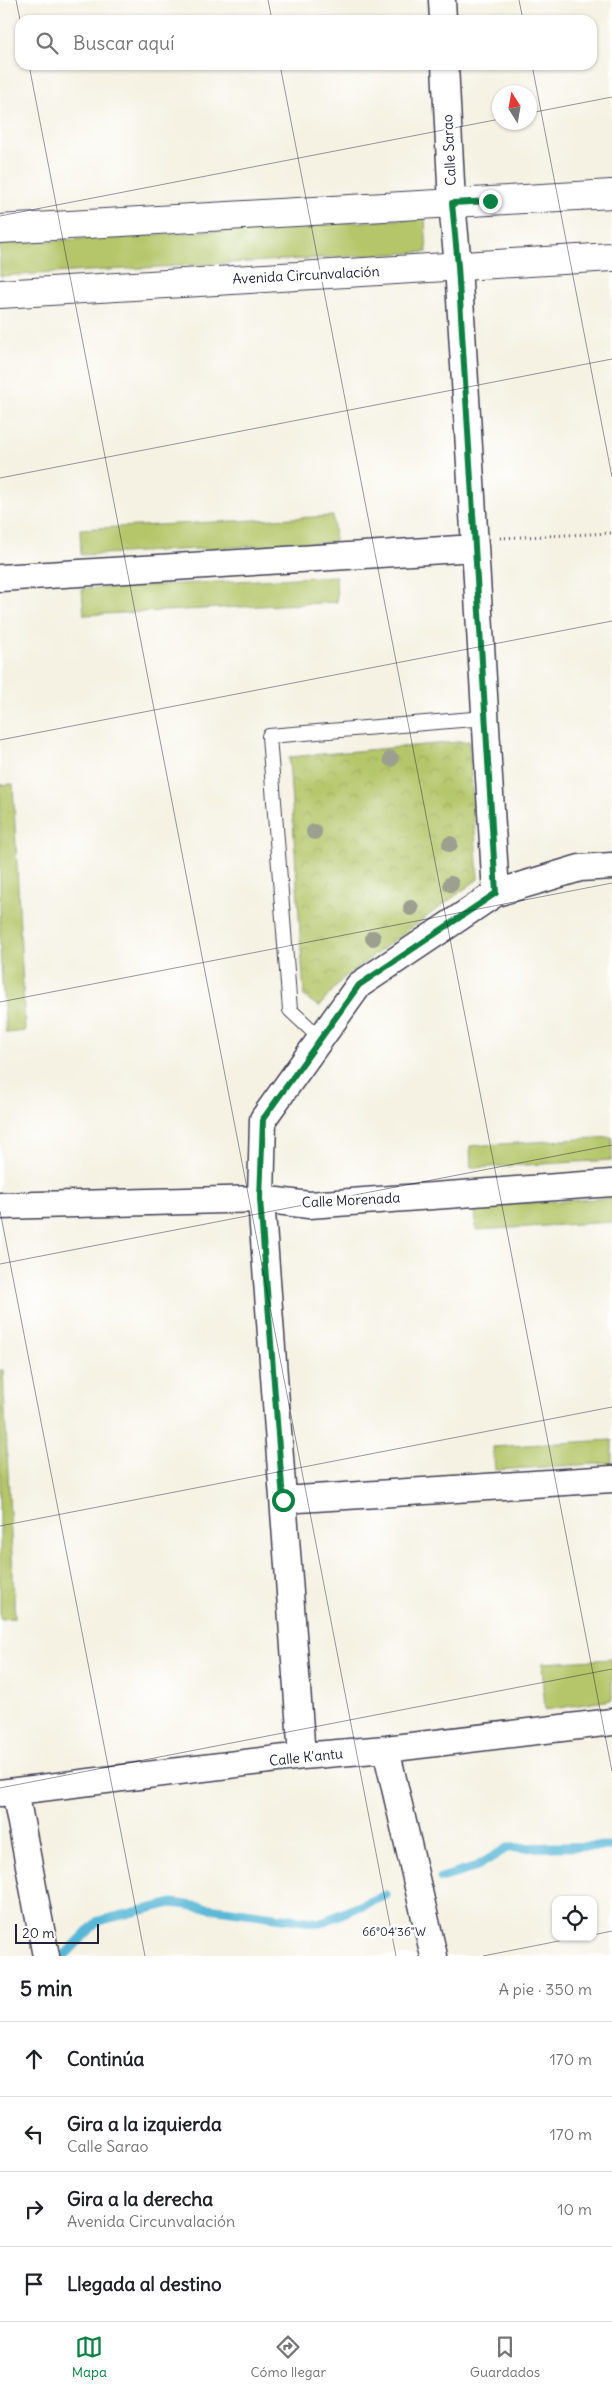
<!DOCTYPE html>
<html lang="es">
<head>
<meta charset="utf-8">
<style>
  body { margin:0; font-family:Delius,sans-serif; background:#f2f2f2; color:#202124 }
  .controls { position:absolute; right:15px; bottom:15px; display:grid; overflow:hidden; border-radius:10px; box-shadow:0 1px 4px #0004 }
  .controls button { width:45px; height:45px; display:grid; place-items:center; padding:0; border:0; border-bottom:1px solid #e0e0e0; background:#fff; color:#202124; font:25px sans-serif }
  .compass { position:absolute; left:492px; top:85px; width:45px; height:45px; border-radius:50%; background:#fff; box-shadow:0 1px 4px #0004; rotate:349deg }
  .scale { position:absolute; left:15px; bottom:12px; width:84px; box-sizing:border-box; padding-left:5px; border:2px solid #22223b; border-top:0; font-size:14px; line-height:18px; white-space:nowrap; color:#22223b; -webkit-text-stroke:4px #fff; paint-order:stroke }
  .stop { position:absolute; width:15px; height:15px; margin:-11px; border:4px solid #0b8043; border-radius:50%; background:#fff }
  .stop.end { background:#0b8043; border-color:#fff; box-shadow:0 1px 5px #0008 }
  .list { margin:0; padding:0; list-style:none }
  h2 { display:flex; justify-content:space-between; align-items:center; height:65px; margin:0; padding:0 20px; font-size:21px }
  h2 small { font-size:16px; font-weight:400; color:#757577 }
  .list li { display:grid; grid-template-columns:32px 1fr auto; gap:15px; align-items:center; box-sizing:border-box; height:75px; padding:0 20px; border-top:1px solid #e0e0e0 }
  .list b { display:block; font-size:19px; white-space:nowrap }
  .list p { margin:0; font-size:16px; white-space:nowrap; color:#757577 }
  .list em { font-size:16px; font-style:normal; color:#757577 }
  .icon { flex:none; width:28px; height:28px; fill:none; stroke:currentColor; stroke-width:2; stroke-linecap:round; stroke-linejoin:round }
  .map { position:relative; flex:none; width:612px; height:1956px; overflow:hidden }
  .search { position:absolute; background:#fff; box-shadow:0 1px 4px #0004; left:15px; right:15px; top:15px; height:55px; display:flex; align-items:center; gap:12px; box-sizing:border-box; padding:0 18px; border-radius:15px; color:#757577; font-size:19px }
  .sheet { height:365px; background:#fff }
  nav { display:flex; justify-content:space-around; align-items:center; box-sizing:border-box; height:70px; border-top:1px solid #e0e0e0; background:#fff; font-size:14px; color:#757577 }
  nav a { display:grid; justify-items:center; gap:2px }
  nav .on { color:#0b8043 }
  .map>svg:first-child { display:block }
  .grass { fill:#b4c669; stroke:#6b7452 }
  .park { fill:url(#park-crowns); stroke:#6b7452 }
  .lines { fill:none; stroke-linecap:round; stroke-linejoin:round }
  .stream { stroke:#58b7d7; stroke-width:9 }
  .lane-casing { stroke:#424154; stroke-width:16 }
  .street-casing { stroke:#424154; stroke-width:29 }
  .secondary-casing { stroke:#424154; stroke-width:30 }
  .path { stroke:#424154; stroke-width:3; stroke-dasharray:1 4; stroke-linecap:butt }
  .lane { stroke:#fff; stroke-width:14 }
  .street { stroke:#fff; stroke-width:26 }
  .secondary { stroke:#fff; stroke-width:28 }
  .tree { fill:#9d9f8f }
  .route { stroke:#0b8043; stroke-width:6 }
  .ticks { fill:none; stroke:#22223b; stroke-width:1; stroke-opacity:0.45 }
  .labels { text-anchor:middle; stroke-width:5; stroke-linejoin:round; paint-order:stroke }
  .street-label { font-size:14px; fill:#22223b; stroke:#fff }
  .ticks-label { font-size:12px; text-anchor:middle; fill:#22223b; stroke:#fff; stroke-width:5; stroke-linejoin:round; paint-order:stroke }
</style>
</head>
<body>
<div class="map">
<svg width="612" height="1956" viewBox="0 0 612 1956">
  <defs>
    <pattern id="park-crowns" width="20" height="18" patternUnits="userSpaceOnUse" patternTransform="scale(1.25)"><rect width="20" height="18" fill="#b4c669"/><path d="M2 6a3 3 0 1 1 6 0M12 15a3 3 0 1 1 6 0" fill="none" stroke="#9aaa5c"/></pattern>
  </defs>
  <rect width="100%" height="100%" fill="#fff"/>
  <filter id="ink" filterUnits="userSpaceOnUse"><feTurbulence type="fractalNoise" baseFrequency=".02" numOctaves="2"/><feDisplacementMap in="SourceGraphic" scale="10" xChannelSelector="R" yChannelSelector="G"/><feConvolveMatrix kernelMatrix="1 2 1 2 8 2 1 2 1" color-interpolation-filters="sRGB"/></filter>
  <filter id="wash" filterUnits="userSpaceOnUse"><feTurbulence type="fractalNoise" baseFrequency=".0096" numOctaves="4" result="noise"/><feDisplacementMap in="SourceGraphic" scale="20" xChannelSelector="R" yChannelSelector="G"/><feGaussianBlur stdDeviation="1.12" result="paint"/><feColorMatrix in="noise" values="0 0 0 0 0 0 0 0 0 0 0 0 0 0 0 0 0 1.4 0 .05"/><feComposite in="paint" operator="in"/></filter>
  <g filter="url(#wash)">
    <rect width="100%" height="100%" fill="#f5f2e3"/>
    <!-- grass -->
    <path class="grass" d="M 425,218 L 427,252 L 0,276 L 0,244 Z
      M 333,516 L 335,542 L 81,555 L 80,529 Z
      M 336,576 L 337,602 L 84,615 L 82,589 Z
      M 13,784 L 25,1031 L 6,1033 L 0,951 L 0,785 Z
      M 612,1137 L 612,1160 L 471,1168 L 470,1146 Z
      M 612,1198 L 612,1222 L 476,1230 L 475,1206 Z
      M 0,1370 L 3,1370 L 15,1618 L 0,1619 Z
      M 612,1440 L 612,1463 L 495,1470 L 493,1447 Z
      M 612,1659 L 612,1700 L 545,1710 L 542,1663 Z"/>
    <!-- park -->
    <path class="park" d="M 469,741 L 478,879 L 342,979 L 319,1007 L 304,996 L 289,757 Z"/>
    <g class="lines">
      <!-- stream -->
      <path class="stream" d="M 441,1878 L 474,1868 L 507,1848 L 612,1846
        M 64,1956 L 98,1921 L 172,1903 L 320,1923 L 386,1895"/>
    </g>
  </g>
  <g filter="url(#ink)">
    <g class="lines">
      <!-- lane casing -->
      <g class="lane-casing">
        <path id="lane" d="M 321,1039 L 290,1010 L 269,736 L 485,718"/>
      </g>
      <!-- street casing -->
      <g class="street-casing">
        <path id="street" d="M 442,0 L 443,20
          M 445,65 L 452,203 L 458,266 L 496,893
          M 0,578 L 475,548
          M 0,1206 L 261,1199 L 309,1205 L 612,1183
          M 283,1500 L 612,1479
          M 386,1749 L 434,1956
          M 302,1756 L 261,1199 L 263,1119 L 359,985 L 496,893 L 580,868 L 612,866
          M 15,1791 L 46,1956
          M 0,1793 L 302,1756 L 386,1749 L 612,1722"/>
      </g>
      <!-- secondary casing -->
      <g class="secondary-casing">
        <path id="secondary" d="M 0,229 L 612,194
          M 0,294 L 612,257"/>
      </g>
      <!-- path -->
      <path class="path" d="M 500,538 L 612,533"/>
      <!-- lane -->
      <use href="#lane" class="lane"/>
      <!-- street -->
      <use href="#street" class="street"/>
      <!-- secondary -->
      <use href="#secondary" class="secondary"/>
    </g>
    <!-- trees -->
    <g class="tree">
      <circle cx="391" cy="759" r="8"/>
      <circle cx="314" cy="832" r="8"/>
      <circle cx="450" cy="844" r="8"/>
      <circle cx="451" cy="884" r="8"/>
      <circle cx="411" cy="908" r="8"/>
      <circle cx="373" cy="938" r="8"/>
    </g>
  </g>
  <g class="lines" filter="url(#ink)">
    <!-- route -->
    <path class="route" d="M 283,1500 L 260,1199 L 263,1119 L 359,985 L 496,893 L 458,266 L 452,203 L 490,201"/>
  </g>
  <!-- ticks -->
  <path class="ticks" d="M 16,0 L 20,20M 268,0 L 272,20M 519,0 L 523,20M 29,65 L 396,1956M 280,65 L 612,1771M 532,65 L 612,477M 530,113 L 612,97M 0,216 L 500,119M 0,478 L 612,359M 0,740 L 612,621M 0,1002 L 612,883M 0,1211 L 145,1956M 0,1264 L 612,1145M 0,1526 L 612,1407M 0,1788 L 612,1669M 593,1935 L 612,1931M 483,1956 L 579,1937"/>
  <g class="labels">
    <!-- street labels -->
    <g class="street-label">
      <text transform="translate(449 150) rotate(-93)" y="5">Calle Sarao</text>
      <text transform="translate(306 275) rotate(-3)" y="5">Avenida Circunvalación</text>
      <text transform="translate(351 1200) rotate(-3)" y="5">Calle Morenada</text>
      <text transform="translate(306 1757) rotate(-6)" y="5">Calle K'antu</text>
    </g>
  </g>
  <g class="ticks-label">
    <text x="394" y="1936">66°04'36"W</text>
  </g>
</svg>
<div class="controls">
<button><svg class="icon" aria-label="locate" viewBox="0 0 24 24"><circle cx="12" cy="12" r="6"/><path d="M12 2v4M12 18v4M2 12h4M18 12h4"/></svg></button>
</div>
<svg class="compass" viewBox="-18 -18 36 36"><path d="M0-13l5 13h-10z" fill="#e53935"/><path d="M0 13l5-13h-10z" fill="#757577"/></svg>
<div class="scale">20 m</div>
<div class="stop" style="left:283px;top:1500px"></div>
<div class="stop end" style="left:490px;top:201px"></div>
<div class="search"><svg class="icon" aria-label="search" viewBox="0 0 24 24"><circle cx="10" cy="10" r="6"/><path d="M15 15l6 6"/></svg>Buscar aquí</div>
</div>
<section class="sheet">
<h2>5 min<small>A pie · 350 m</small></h2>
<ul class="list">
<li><svg class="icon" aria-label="ahead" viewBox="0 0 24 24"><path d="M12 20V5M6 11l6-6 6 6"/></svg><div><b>Continúa</b></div><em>170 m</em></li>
<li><svg class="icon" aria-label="left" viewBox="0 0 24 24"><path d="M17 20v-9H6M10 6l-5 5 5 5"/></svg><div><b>Gira a la izquierda</b><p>Calle Sarao</p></div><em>170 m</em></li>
<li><svg class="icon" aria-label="right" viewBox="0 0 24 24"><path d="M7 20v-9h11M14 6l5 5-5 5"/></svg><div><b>Gira a la derecha</b><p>Avenida Circunvalación</p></div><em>10 m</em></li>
<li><svg class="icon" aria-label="arrive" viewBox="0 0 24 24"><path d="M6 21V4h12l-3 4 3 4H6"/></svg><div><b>Llegada al destino</b></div></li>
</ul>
</section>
<nav>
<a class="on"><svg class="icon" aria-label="map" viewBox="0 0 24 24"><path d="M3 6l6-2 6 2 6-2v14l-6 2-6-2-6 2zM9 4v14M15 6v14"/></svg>Mapa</a>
<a><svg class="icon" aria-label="directions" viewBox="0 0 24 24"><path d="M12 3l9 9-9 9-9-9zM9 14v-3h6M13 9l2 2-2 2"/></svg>Cómo llegar</a>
<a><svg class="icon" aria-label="saved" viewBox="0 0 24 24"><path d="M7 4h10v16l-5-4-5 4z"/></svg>Guardados</a>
</nav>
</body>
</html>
